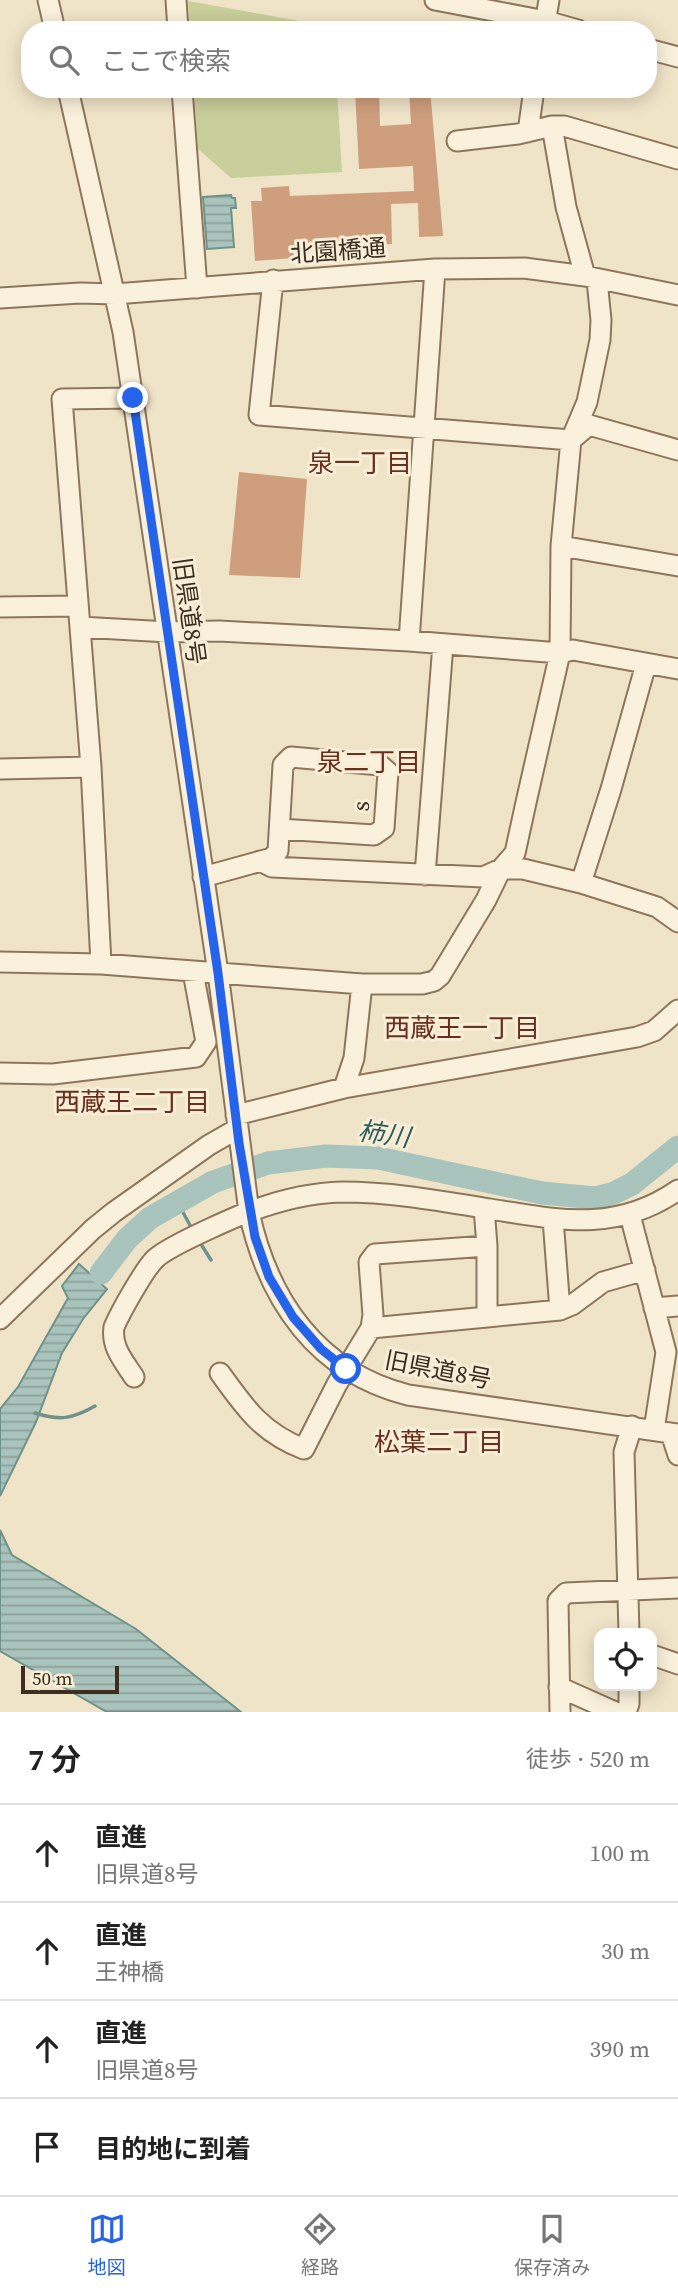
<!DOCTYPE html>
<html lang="ja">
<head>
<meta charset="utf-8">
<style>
  body { margin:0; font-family:"Source Serif 4","Noto Sans JP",serif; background:#f2f2f2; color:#222 }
  .controls { position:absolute; right:21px; bottom:21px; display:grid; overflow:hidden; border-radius:14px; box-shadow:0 4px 18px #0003 }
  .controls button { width:63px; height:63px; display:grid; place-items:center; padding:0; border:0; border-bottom:2px solid #e0e0e0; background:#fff; color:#222; font:35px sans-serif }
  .scale { position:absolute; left:21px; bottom:18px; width:98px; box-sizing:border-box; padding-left:7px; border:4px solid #3d2e20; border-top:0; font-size:19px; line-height:24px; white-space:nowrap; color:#3d2e20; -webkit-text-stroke:5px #f7eed8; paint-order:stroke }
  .stop { position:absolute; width:21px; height:21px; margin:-16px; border:5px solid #2563eb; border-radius:50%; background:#fff }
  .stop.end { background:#2563eb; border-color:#fff; box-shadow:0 2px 7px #0008 }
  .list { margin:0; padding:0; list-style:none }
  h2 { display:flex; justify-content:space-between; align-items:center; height:91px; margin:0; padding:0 28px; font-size:30px }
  h2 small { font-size:23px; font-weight:400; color:#767676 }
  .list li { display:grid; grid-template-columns:46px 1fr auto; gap:21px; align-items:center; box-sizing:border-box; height:98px; padding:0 28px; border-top:2px solid #e0e0e0 }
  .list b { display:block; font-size:26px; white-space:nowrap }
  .list p { margin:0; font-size:23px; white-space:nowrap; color:#767676 }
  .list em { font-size:23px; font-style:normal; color:#767676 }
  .icon { flex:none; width:38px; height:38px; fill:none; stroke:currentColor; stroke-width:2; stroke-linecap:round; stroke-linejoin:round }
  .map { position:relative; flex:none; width:678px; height:1712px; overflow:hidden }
  .search { position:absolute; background:#fff; box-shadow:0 4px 18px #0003; left:21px; right:21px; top:21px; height:77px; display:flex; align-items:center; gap:18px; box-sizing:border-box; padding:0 24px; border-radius:28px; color:#767676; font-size:26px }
  .sheet { height:483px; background:#fff }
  nav { display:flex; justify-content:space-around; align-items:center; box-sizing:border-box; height:98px; border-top:2px solid #e0e0e0; background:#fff; font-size:19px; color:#767676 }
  nav a { display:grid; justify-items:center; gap:4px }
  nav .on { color:#2563eb }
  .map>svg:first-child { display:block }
  .garden { fill:#c9cf9b }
  .water { fill:url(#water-rules); stroke:#6f938a; stroke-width:2 }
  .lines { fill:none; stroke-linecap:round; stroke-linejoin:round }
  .stream { stroke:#6f938a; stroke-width:3.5 }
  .river { stroke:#a9c4bc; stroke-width:23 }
  .building { fill:#cf9f7d }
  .minor-casing { stroke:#8d765c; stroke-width:23 }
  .minor { stroke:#faf1dc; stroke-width:19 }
  .route { stroke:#2563eb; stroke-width:9 }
  .labels { text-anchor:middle; stroke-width:6; stroke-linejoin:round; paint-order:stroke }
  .street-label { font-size:24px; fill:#3d2e20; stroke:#f7eed8 }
  .neighbourhood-label { font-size:26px; fill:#6b2e1e; stroke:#f7eed8 }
  .water-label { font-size:26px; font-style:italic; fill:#2f5d5a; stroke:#f7eed8 }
</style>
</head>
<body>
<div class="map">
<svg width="678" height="1712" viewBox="0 0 678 1712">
  <defs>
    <pattern id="water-rules" width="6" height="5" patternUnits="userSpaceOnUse" patternTransform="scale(1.75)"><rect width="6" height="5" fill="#a9c4bc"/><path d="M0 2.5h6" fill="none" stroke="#8ba098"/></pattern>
  </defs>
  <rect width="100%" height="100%" fill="#f0e4c8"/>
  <!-- garden -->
  <path class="garden" d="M 188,1 L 333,27 L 333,30 L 190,30 Z
    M 194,89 L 337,89 L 342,172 L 231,178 L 198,149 Z"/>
  <!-- water -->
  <path class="water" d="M 231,195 L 232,198 L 235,198 L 236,208 L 231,208 L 234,247 L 207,249 L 203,197 Z
    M 79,1264 L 107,1289 L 83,1319 L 62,1353 L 36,1422 L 0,1496 L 0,1409 L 18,1387 L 68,1298 L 62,1286 Z
    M 0,1530 L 12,1555 L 136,1629 L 241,1712 L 107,1712 L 0,1651 Z"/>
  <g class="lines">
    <!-- stream -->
    <path class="stream" d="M 178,1203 L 192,1229
      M 199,1241 L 211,1260
      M 35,1413 C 60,1421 72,1419 95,1406"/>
    <!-- river -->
    <path class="river" d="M 101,1273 L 127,1239 L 150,1218 L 213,1182 L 268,1163 L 326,1156 L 378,1158 L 542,1193 L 595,1198 L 614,1193 L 632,1184 L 678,1147"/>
  </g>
  <!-- building -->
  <path class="building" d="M 355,89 L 379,89 L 380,126 L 411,124 L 409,89 L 430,89 L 443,236 L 419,237 L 418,203 L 391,204 L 392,244 L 293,248 L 294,258 L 255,261 L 251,201 L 262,201 L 261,188 L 289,186 L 290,196 L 414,191 L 413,166 L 359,169 Z
    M 239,472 L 307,479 L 300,578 L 229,575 Z"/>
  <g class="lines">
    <!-- minor casing -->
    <g class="minor-casing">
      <path id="minor" d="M 48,0 L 55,30
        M 176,0 L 178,30
        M 435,0 L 546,21 L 578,30
        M 544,30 L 549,0
        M 648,49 L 678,57
        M 68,89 L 123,332 L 218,973 L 249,1212 C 268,1300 317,1372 408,1395 L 678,1434
        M 182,89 L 197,288
        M 552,126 L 566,207 L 585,276
        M 528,132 L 534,89
        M 457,141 L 518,134 L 552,126 L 564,126 L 678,159
        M 273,280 L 259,415 L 571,440 L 589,425 L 678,450
        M 0,298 L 80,293 L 115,294 L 435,269 L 524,268 L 585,276 L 678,295
        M 561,546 L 678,566
        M 0,607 L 78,606
        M 80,627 L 168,632 L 219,631 L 409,641 L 560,653 L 573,650 L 678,669
        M 409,641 L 435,269
        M 0,769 L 91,767
        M 260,861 L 272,867 L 483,877 L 501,869 L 523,869 L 581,883 L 657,907 L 678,922
        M 425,875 L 443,644
        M 203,877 L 272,858 L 278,851 L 283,765 L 291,757 L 380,765 L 388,772 L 384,828 L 374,835 L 280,829
        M 581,883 L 611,789 L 646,664
        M 0,962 L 101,964 L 362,984 L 422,984 L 434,981 L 440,976 L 486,900 L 501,869 L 515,853 L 527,798 L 560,653 L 561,546 L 571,440 L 587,402 L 600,340 L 601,320 L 597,280
        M 101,964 L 91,767 L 62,399 L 133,398
        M 0,1073 L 53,1074 L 196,1057 L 206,1042 L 193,972
        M 344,1088 L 354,1058 L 362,984
        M 236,1115 L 344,1088 L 637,1037 L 654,1031 L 678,1010
        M 630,1215 L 666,1352 L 654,1430
        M 553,1219 L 560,1310
        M 654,1308 L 678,1306
        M 487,1317 L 560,1310 L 572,1305 L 603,1282 L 645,1270
        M 0,1319 L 93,1229 L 114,1212 L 209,1145 L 237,1129
        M 371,1328 L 487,1317 L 487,1246 L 484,1208
        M 220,1373 C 245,1408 262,1433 304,1449 L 337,1384 L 371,1328 L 373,1315 L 369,1262 L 375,1254 L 487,1246
        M 134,1377 C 123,1360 111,1347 114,1327 C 121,1311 144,1270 155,1259 C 166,1248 205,1231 220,1224 C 259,1206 300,1193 342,1192 C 392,1192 441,1201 490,1209 C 559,1220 616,1233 678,1190
        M 671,1433 L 678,1455
        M 629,1633 L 624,1452 L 632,1426
        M 652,1655 L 678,1664
        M 559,1687 L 615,1712
        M 560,1712 L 558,1601 L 566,1593 L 678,1588
        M 626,1712 L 629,1704 L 629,1686"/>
    </g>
    <!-- minor -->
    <use href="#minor" class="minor"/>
  </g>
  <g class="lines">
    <!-- route -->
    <path class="route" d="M 133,398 L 218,973 L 239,1143 L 255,1237 L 269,1277 L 293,1317 L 321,1349 L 346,1369"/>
  </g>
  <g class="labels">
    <!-- street labels -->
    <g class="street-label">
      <text transform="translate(338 251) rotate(-4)" y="8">北園橋通</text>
      <text transform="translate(189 611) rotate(82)" y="8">旧県道8号</text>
      <text transform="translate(361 806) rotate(-86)" y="8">s</text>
      <text transform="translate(438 1370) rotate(11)" y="8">旧県道8号</text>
    </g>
    <!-- neighbourhood labels -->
    <g class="neighbourhood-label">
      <text x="360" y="472">泉一丁目</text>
      <text x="369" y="771">泉二丁目</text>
      <text x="462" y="1037">西蔵王一丁目</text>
      <text x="132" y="1111">西蔵王二丁目</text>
      <text x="439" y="1451">松葉二丁目</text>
    </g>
    <!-- water labels -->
    <g class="water-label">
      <text transform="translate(384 1134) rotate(8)" y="9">柿川</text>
    </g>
  </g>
</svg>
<div class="controls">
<button><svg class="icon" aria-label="locate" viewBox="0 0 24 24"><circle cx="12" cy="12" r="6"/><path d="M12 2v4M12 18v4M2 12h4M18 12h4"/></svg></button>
</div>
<div class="scale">50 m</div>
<div class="stop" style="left:346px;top:1369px"></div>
<div class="stop end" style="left:133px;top:398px"></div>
<div class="search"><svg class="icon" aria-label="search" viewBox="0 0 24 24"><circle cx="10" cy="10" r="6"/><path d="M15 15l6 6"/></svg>ここで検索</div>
</div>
<section class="sheet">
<h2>7 分<small>徒歩 · 520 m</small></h2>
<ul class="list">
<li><svg class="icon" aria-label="ahead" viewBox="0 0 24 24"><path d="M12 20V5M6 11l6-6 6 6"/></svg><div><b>直進</b><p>旧県道8号</p></div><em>100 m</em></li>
<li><svg class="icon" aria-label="ahead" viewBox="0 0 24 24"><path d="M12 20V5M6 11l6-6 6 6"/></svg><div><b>直進</b><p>王神橋</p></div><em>30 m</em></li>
<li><svg class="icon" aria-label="ahead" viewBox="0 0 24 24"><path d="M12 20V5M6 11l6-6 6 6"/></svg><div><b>直進</b><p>旧県道8号</p></div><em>390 m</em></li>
<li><svg class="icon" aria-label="arrive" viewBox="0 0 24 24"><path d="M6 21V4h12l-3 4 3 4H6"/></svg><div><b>目的地に到着</b></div></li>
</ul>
</section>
<nav>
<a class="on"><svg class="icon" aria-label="map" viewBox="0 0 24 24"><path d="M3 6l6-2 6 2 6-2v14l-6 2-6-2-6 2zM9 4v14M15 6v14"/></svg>地図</a>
<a><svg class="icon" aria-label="directions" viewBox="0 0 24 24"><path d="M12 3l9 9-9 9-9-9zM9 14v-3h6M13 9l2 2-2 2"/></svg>経路</a>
<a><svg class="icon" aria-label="saved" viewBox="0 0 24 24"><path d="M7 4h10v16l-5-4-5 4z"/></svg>保存済み</a>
</nav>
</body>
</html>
